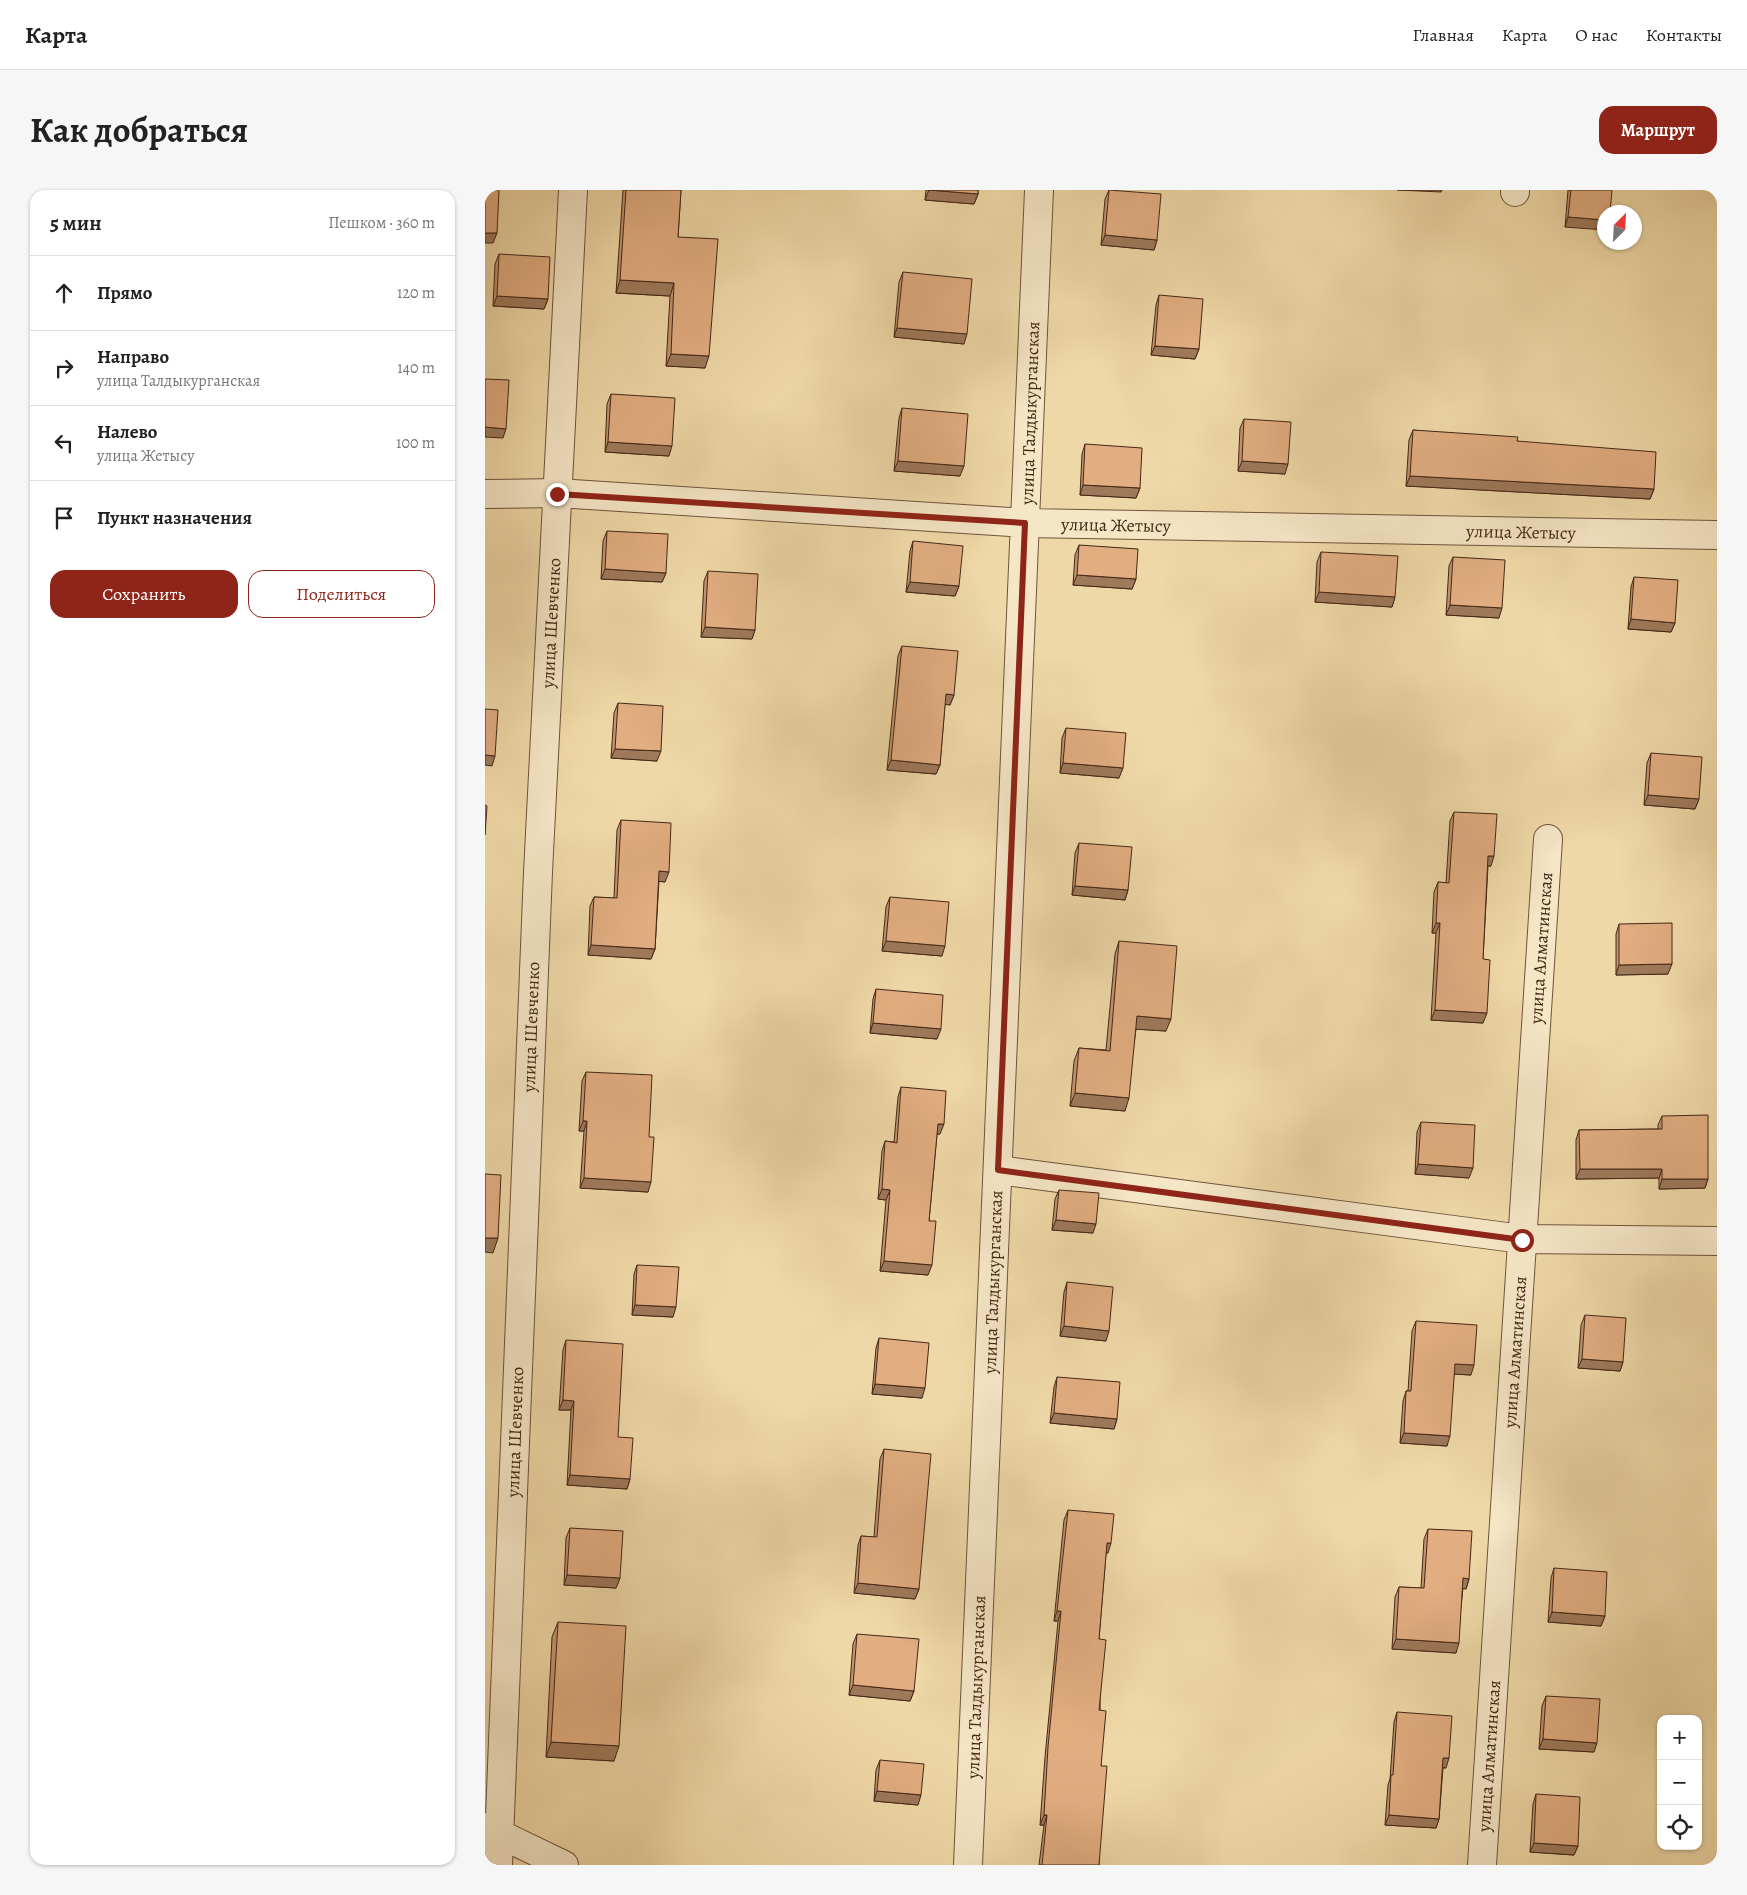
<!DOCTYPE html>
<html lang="ru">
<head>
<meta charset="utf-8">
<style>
  body { margin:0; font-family:Alegreya,serif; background:#f6f6f6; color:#222 }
  .controls { position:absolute; right:15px; bottom:15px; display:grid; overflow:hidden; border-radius:10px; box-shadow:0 1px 4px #0004 }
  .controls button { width:45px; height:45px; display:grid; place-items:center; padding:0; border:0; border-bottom:1px solid #e0e0e0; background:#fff; color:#222; font:25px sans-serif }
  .compass { position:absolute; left:1112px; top:15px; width:45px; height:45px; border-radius:50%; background:#fff; box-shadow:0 1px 4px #0004; rotate:24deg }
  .stop { position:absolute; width:15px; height:15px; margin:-11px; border:4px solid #8f2418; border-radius:50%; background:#fff }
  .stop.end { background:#8f2418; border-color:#fff; box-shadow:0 1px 5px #0008 }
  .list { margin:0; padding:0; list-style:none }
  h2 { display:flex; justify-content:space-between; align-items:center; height:65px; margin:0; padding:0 20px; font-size:21px }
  h2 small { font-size:16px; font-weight:400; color:#767676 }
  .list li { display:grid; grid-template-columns:32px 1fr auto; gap:15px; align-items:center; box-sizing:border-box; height:75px; padding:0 20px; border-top:1px solid #e0e0e0 }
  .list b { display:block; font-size:19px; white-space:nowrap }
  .list p { margin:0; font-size:16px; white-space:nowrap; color:#767676 }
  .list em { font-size:16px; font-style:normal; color:#767676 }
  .actions { display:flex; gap:10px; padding:15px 20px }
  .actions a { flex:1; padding:11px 0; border:1px solid #8f2418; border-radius:15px; text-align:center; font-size:18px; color:#8f2418 }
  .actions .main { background:#8f2418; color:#fff }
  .icon { flex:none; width:28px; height:28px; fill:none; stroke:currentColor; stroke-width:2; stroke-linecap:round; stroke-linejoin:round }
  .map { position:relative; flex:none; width:1232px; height:1675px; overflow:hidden; border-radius:15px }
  header { display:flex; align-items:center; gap:30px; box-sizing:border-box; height:70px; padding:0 25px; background:#fff; border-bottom:1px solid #e0e0e0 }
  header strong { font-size:24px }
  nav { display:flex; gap:28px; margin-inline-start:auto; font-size:18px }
  .intro { display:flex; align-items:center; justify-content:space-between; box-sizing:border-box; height:120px; padding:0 30px }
  h1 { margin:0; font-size:35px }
  .button { padding:12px 22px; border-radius:15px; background:#8f2418; color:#fff; font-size:18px; font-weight:700 }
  main { display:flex; gap:30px; padding:0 30px }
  aside { flex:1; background:#fff; border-radius:15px; box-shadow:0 1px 4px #0004 }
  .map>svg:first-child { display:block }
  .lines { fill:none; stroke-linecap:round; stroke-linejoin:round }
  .minor-casing { stroke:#6f533b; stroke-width:30 }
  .tertiary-casing { stroke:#6f533b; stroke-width:30 }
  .minor { stroke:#f5e6c6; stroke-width:28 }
  .tertiary { stroke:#f5e6c6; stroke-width:28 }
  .wall { fill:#c2956f; stroke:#442717 }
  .shaded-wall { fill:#9e795a; stroke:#442717 }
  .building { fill:#e1ad81; stroke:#442717 }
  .route { stroke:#8f2418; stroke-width:6 }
  .labels { text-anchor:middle; stroke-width:4; stroke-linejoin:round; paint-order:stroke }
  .street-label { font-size:18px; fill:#442717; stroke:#f5e6c6 }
</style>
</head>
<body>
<header>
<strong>Карта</strong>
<nav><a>Главная</a><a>Карта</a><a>О нас</a><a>Контакты</a></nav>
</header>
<div class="intro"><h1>Как добраться</h1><a class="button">Маршрут</a></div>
<main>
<aside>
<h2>5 мин<small>Пешком · 360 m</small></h2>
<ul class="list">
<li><svg class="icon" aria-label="ahead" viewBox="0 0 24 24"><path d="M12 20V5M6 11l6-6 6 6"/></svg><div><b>Прямо</b></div><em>120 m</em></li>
<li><svg class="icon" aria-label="right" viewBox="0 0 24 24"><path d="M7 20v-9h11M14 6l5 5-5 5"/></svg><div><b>Направо</b><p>улица Талдыкурганская</p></div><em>140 m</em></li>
<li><svg class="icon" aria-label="left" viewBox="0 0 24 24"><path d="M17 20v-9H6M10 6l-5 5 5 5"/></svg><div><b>Налево</b><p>улица Жетысу</p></div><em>100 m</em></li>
<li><svg class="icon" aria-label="arrive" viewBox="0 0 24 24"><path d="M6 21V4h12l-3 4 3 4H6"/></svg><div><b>Пункт назначения</b></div></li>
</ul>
<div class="actions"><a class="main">Сохранить</a><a>Поделиться</a></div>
</aside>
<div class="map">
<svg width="1232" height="1675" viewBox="0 0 1232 1675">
  <rect width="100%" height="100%" fill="#efd8a7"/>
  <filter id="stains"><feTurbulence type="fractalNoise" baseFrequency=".004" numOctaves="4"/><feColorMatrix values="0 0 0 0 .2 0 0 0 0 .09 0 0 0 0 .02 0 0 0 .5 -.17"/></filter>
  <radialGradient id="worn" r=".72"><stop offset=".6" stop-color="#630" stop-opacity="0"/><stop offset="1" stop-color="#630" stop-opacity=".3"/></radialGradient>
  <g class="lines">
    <!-- minor casing -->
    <g class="minor-casing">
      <path id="minor" d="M 1030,2 L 1030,0
        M 0,304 L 72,303 L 540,333 L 1232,345
        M 513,980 L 1037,1049 L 1232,1051
        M 13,1675 L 53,682 L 88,0
        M 483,1675 L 554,0
        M 997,1675 L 1063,649"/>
    </g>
    <!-- tertiary casing -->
    <g class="tertiary-casing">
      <path id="tertiary" d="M 0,1637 L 79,1675"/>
    </g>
    <!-- minor -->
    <use href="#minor" class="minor"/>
    <!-- tertiary -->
    <use href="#tertiary" class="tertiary"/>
  </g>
  <!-- wall -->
  <path class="wall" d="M 138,0 L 196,0 L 193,47 L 220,178 L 181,176 L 185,106 L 131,103 Z
    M 441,0 L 493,0 L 493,4 L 489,14 L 440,10 Z
    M 624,0 L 672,50 L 669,60 L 616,55 L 620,9 Z
    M 1083,0 L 1127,0 L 1080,37 Z
    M 14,64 L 63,109 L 59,119 L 8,116 L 10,74 Z
    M 418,82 L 479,154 L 409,147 L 414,92 Z
    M 674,105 L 714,159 L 710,169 L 666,165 L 671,115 Z
    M 126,204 L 184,266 L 120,262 L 122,214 Z
    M 417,218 L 475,286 L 409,281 L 414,228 Z
    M 759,229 L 800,284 L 753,281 L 755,238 Z
    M 928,240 L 1032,251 L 1169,299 L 1165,309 L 921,296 L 924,250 Z
    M 600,254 L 655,298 L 651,308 L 595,305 L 597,264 Z
    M 122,341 L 181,383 L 177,392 L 116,389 L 118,351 Z
    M 428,351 L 474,396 L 470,406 L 421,402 L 425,361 Z
    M 594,355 L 651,389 L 647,399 L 588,395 L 590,365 Z
    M 836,362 L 910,407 L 907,417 L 830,412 L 832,372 Z
    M 968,367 L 1014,428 L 961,425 L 964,376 Z
    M 223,381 L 270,440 L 267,449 L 216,447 L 219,391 Z
    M 1149,387 L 1190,433 L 1186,442 L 1143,439 L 1146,397 Z
    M 417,456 L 469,505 L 465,515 L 460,514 L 455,575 L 451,584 L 402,580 L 413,466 Z
    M 133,513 L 172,571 L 126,568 L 129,523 Z
    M 581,538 L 634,588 L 575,583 L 577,548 Z
    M 1166,563 L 1214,609 L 1210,619 L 1159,615 L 1162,573 Z
    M 969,622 L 1006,676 L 1003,676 L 998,769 L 998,833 L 946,830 L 951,743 L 947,743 L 949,702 L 953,692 L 961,693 L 965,631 Z
    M 136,630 L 180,692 L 174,691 L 170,759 L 166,769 L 103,765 L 105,716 L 109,707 L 129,708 L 132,640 Z
    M 594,653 L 643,700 L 640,710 L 587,705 L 590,663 Z
    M 405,707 L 457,766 L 397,761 L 401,717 Z
    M 1134,734 L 1183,784 L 1131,785 L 1131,744 Z
    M 634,751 L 681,841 L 651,839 L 640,921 L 585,916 L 589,871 L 594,858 L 621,860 L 630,764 Z
    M 391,799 L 452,849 L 385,843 L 388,809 Z
    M 101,882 L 164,947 L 163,1002 L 95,998 L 99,941 L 94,941 L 97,891 Z
    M 416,897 L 455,944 L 452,944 L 444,1031 L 443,1085 L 395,1081 L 401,1010 L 393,1009 L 397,961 L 400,951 L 409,952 L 413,907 Z
    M 1177,926 L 1223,989 L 1220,998 L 1174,999 L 1174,988 L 1091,989 L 1091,950 L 1094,940 L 1173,939 L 1173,935 Z
    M 936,932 L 984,988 L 930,984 L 932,942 Z
    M 574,1000 L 608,1043 L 567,1040 L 570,1009 Z
    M 152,1075 L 188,1127 L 147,1125 L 149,1084 Z
    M 582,1092 L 621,1151 L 575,1146 L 579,1102 Z
    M 1100,1125 L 1138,1172 L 1135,1181 L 1093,1178 L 1096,1135 Z
    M 931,1131 L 986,1185 L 969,1184 L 962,1256 L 915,1253 L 918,1211 L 921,1201 L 923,1201 L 927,1141 Z
    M 394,1148 L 437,1208 L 387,1204 L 391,1158 Z
    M 81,1150 L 145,1289 L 142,1299 L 82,1295 L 86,1220 L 74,1220 L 78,1160 Z
    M 572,1187 L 632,1229 L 629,1239 L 565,1233 L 569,1197 Z
    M 399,1259 L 434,1399 L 430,1409 L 369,1403 L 373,1355 L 376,1346 L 389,1347 L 395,1269 Z
    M 583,1320 L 623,1363 L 621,1363 L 614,1449 L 616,1576 L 614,1675 L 554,1675 L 559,1635 L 555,1635 L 560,1567 L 573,1431 L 569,1431 L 579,1330 Z
    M 85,1338 L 135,1388 L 131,1398 L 79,1395 L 81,1348 Z
    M 943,1339 L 984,1389 L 981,1399 L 978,1398 L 971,1463 L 907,1459 L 910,1407 L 914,1397 L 936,1398 L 939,1349 Z
    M 1069,1378 L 1120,1426 L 1116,1436 L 1063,1432 L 1066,1388 Z
    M 73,1432 L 129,1571 L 61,1567 L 67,1447 Z
    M 372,1444 L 429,1501 L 425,1511 L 364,1505 L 368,1454 Z
    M 1061,1506 L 1109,1562 L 1054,1559 L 1057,1516 Z
    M 912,1522 L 961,1578 L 958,1578 L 954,1629 L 951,1638 L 900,1635 L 903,1595 L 905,1589 L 909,1532 Z
    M 395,1570 L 433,1615 L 389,1611 L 391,1580 Z
    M 1051,1604 L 1093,1656 L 1089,1665 L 1045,1662 L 1048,1614 Z"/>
  <!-- shaded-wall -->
  <path class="shaded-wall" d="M 444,0 L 493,4 L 489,14 L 440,10 Z
    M 912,0 L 957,0 L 956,2 Z
    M 1083,27 L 1120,30 L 1120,40 L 1080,37 Z
    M 0,43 L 12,43 L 8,53 L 0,53 Z
    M 620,45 L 672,50 L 669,60 L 616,55 Z
    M 135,90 L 189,93 L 185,106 L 131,103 Z
    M 12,106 L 63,109 L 59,119 L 8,116 Z
    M 412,138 L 482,144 L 479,154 L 409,147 Z
    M 670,156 L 714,159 L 710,169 L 666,165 Z
    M 186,164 L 224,166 L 220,178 L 181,176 Z
    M 0,237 L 21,239 L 18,248 L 0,247 Z
    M 123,252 L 187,256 L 184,266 L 120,262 Z
    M 413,271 L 479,276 L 475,286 L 409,281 Z
    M 757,271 L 803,274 L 800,284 L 753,281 Z
    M 925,286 L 1169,299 L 1165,309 L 921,296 Z
    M 598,295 L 655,298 L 651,308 L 595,305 Z
    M 120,379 L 181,383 L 177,392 L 116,389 Z
    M 592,385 L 651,389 L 647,399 L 588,395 Z
    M 425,392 L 474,396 L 470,406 L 421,402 Z
    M 834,402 L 910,407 L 907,417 L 830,412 Z
    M 965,415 L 1017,418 L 1014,428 L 961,425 Z
    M 1146,429 L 1190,433 L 1186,442 L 1143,439 Z
    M 220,437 L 270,440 L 267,449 L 216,447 Z
    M 461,504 L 469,505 L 465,515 L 457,514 Z
    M 130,559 L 176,561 L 172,571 L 126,568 Z
    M 0,565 L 10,566 L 7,576 L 0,575 Z
    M 406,570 L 455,575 L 451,584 L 402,580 Z
    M 578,573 L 638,578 L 634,588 L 575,583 Z
    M 1163,605 L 1214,609 L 1210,619 L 1159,615 Z
    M 1003,666 L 1009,666 L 1006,676 L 1000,676 Z
    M 174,681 L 184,682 L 180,692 L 171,691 Z
    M 590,696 L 643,700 L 640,710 L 587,705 Z
    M 951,733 L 955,733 L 951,743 L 947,743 Z
    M 401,751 L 460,756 L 457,766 L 397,761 Z
    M 106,755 L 170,759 L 166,769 L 103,765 Z
    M 1187,774 L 1183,784 L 1131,785 L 1134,775 Z
    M 950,820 L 1002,823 L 998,833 L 946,830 Z
    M 652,826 L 686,829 L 681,841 L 647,839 Z
    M 388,833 L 456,839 L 452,849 L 385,843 Z
    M 590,903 L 644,908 L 640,921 L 585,916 Z
    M 98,931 L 102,931 L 99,941 L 94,941 Z
    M 453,934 L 459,934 L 455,944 L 449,944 Z
    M 933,974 L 988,978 L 984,988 L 930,984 Z
    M 1095,979 L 1177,979 L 1174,988 L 1091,989 Z
    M 99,988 L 166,992 L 163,1002 L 95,998 Z
    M 1177,989 L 1223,989 L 1220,998 L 1174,999 Z
    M 397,999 L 405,1000 L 401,1010 L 393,1009 Z
    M 571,1030 L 611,1034 L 608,1043 L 567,1040 Z
    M 0,1048 L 13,1048 L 8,1063 L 0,1062 Z
    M 399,1071 L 447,1075 L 443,1085 L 395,1081 Z
    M 150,1115 L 191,1117 L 188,1127 L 147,1125 Z
    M 579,1136 L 624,1141 L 621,1151 L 575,1146 Z
    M 1097,1169 L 1138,1172 L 1135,1181 L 1093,1178 Z
    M 970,1174 L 989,1175 L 986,1185 L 967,1184 Z
    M 390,1194 L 440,1198 L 437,1208 L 387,1204 Z
    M 78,1210 L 89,1211 L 86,1220 L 74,1220 Z
    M 569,1223 L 632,1229 L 629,1239 L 565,1233 Z
    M 919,1243 L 965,1246 L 962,1256 L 915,1253 Z
    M 85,1285 L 145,1289 L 142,1299 L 82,1295 Z
    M 622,1353 L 626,1353 L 623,1363 L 619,1363 Z
    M 82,1385 L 135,1388 L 131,1398 L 79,1395 Z
    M 978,1388 L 984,1389 L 981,1399 L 975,1398 Z
    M 373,1393 L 434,1399 L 430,1409 L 369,1403 Z
    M 572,1421 L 576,1421 L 573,1431 L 569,1431 Z
    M 1067,1422 L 1120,1426 L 1116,1436 L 1063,1432 Z
    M 911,1449 L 974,1453 L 971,1463 L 907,1459 Z
    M 368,1495 L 429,1501 L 425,1511 L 364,1505 Z
    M 1058,1549 L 1112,1553 L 1109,1562 L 1054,1559 Z
    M 66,1552 L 134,1556 L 129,1571 L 61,1567 Z
    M 958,1568 L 964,1568 L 961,1578 L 955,1577 Z
    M 392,1601 L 436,1605 L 433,1615 L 389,1611 Z
    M 559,1625 L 562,1625 L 559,1635 L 555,1635 Z
    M 904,1625 L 954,1629 L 951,1638 L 900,1635 Z
    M 1049,1653 L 1093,1656 L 1089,1665 L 1045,1662 Z"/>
  <!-- building -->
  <path class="building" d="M 0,0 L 14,0 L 12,43 L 0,43 Z
    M 141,0 L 196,0 L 193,47 L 233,49 L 224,166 L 186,164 L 189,93 L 135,90 Z
    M 444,0 L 493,0 L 493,4 Z
    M 624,0 L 676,4 L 672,50 L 620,45 Z
    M 1086,0 L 1127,0 L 1125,22 L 1120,22 L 1120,30 L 1083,27 Z
    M 14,64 L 65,67 L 63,109 L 12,106 Z
    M 418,82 L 487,89 L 482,144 L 412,138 Z
    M 674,105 L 718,109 L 714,159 L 670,156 Z
    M 0,189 L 24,190 L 21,239 L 0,237 Z
    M 126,204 L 190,208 L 187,256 L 123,252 Z
    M 417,218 L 483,224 L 479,276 L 413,271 Z
    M 759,229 L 806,232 L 803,274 L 757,271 Z
    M 928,240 L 1033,247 L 1032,251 L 1171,262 L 1169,299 L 925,286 Z
    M 600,254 L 657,258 L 655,298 L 598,295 Z
    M 122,341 L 183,344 L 181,383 L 120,379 Z
    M 428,351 L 478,356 L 474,396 L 425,392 Z
    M 594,355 L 653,359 L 651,389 L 592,385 Z
    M 836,362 L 913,366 L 910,407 L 834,402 Z
    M 968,367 L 1020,370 L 1017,418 L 965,415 Z
    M 223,381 L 273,384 L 270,440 L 220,437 Z
    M 1149,387 L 1193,390 L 1190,433 L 1146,429 Z
    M 417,456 L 473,461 L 469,505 L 461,504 L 455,575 L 406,570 Z
    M 133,513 L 178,516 L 176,561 L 130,559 Z
    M 0,519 L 13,520 L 10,566 L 0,565 Z
    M 581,538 L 641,543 L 638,578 L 578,573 Z
    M 1166,563 L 1217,567 L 1214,609 L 1163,605 Z
    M 0,615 L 2,616 L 0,645 Z
    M 969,622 L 1012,624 L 1009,666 L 1003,666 L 998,769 L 1005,770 L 1002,823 L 950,820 L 955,733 L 951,733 L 953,692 L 964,693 Z
    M 136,630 L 186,633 L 184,682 L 174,681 L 170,759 L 106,755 L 109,707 L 132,708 Z
    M 594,653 L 647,657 L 643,700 L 590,696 Z
    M 405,707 L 464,712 L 460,756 L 401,751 Z
    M 1187,733 L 1187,774 L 1134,775 L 1134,734 Z
    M 634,751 L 692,756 L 686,829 L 652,826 L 644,908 L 590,903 L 594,858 L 625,861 Z
    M 391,799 L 458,805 L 456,839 L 388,833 Z
    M 101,882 L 167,885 L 164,947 L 169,947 L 166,992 L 99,988 L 102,931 L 98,931 Z
    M 416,897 L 461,901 L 459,934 L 453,934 L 444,1031 L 451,1031 L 447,1075 L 399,1071 L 405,1000 L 397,999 L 400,951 L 412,953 Z
    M 1223,925 L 1223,989 L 1177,989 L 1177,979 L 1095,979 L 1094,940 L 1177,939 L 1177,926 Z
    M 936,932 L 990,935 L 988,978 L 933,974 Z
    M 0,984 L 16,985 L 13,1048 L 0,1048 Z
    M 574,1000 L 614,1003 L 611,1034 L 571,1030 Z
    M 152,1075 L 194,1077 L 191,1117 L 150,1115 Z
    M 582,1092 L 628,1097 L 624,1141 L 579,1136 Z
    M 1100,1125 L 1141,1128 L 1138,1172 L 1097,1169 Z
    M 931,1131 L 992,1135 L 989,1175 L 970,1174 L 965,1246 L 919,1243 L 921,1201 L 926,1201 Z
    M 394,1148 L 444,1153 L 440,1198 L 390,1194 Z
    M 81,1150 L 138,1154 L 133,1247 L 148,1248 L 145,1289 L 85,1285 L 89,1211 L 78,1210 Z
    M 572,1187 L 635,1192 L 632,1229 L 569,1223 Z
    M 399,1259 L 446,1264 L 434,1399 L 373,1393 L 376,1346 L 392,1347 Z
    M 583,1320 L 629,1324 L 626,1353 L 622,1353 L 614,1449 L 621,1450 L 614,1520 L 621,1521 L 616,1576 L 622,1576 L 614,1675 L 557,1675 L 562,1625 L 559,1625 L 563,1557 L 576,1421 L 572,1421 Z
    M 85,1338 L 138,1341 L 135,1388 L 82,1385 Z
    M 943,1339 L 987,1341 L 984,1389 L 978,1388 L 974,1453 L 911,1449 L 914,1397 L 939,1398 Z
    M 1069,1378 L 1122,1382 L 1120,1426 L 1067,1422 Z
    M 73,1432 L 141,1436 L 134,1556 L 66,1552 Z
    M 372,1444 L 434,1449 L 429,1501 L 368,1495 Z
    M 1061,1506 L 1115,1509 L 1112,1553 L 1058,1549 Z
    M 912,1522 L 967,1526 L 964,1568 L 958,1568 L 954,1629 L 904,1625 L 906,1585 L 908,1585 Z
    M 395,1570 L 439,1574 L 436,1605 L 392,1601 Z
    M 1051,1604 L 1095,1607 L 1093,1656 L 1049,1653 Z"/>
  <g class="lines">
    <!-- route -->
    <path class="route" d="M 72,304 L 540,333 L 513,980 L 1037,1050"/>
  </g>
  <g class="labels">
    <!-- street labels -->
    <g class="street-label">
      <text transform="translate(545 223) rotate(-88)" y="6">улица Талдыкурганская</text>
      <text transform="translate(631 335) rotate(1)" y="6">улица Жетысу</text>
      <text transform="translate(1036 342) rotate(1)" y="6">улица Жетысу</text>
      <text transform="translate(66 433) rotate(-87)" y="6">улица Шевченко</text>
      <text transform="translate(1056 758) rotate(-86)" y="6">улица Алматинская</text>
      <text transform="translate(46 837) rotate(-88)" y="6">улица Шевченко</text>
      <text transform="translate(508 1092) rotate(-88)" y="6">улица Талдыкурганская</text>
      <text transform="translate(1030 1162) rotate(-86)" y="6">улица Алматинская</text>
      <text transform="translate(30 1242) rotate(-88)" y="6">улица Шевченко</text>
      <text transform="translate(491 1497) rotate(-88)" y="6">улица Талдыкурганская</text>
      <text transform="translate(1004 1566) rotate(-86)" y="6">улица Алматинская</text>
    </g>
  </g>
  <rect width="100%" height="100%" filter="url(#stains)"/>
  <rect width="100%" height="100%" fill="url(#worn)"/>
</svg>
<div class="controls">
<button>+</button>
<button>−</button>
<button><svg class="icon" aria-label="locate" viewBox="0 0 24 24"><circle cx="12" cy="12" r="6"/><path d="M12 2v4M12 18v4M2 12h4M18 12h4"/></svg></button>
</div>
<svg class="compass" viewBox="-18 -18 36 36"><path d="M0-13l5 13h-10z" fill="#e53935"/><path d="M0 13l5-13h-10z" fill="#767676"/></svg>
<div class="stop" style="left:1037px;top:1050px"></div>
<div class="stop end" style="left:72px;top:304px"></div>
</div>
</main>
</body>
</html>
